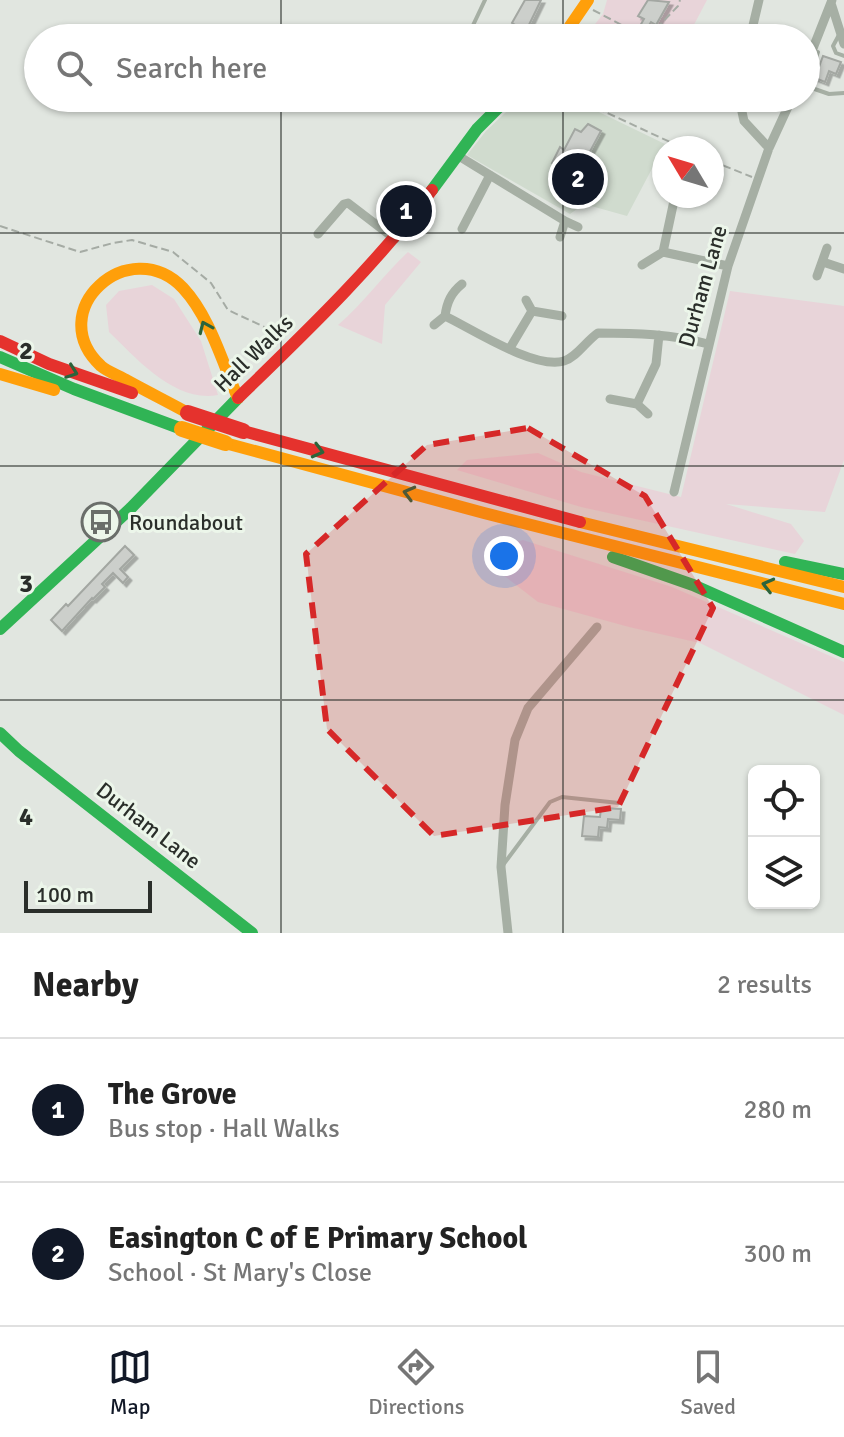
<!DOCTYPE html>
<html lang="en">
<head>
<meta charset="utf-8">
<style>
  body { margin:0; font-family:Signika,sans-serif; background:#f2f2f2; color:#222 }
  .controls { position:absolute; right:24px; bottom:24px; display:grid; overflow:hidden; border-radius:12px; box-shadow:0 2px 6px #0004 }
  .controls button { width:72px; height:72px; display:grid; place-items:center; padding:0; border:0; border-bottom:2px solid #e0e0e0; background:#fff; color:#222; font:40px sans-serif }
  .compass { position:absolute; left:652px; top:136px; width:72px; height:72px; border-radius:50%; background:#fff; box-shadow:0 2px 6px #0004; rotate:308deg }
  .scale { position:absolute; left:24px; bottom:20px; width:128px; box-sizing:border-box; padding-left:8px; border:4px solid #2a2e2a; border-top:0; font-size:22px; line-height:28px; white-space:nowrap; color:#2a2e2a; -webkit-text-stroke:6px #ecf6ea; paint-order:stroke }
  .you { position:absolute; left:504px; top:556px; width:28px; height:28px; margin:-20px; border:6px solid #fff; border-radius:50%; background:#1a73e8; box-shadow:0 0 0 12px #1a73e833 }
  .badge { display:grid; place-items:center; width:52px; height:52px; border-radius:50%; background:#111827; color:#fff; font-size:26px; font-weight:700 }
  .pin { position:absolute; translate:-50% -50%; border:4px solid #fff; box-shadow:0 2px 8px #0006 }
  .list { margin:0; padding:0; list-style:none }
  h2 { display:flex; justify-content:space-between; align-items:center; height:104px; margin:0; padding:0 32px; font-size:34px }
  h2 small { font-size:26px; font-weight:400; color:#767676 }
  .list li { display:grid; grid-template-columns:52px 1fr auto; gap:24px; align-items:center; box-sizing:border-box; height:144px; padding:0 32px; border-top:2px solid #e0e0e0 }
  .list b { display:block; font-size:30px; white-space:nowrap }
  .list p { margin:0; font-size:26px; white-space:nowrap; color:#767676 }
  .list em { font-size:26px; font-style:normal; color:#767676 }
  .icon { flex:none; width:44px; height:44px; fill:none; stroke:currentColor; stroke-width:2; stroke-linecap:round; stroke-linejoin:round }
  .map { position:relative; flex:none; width:844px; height:933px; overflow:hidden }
  .search { position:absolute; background:#fff; box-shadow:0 2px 6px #0004; left:24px; right:24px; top:24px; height:88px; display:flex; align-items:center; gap:20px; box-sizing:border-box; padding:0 28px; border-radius:44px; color:#767676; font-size:30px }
  .sheet { height:392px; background:#fff }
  nav { display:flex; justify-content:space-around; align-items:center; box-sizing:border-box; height:112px; border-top:2px solid #e0e0e0; background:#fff; font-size:22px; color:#767676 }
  nav a { display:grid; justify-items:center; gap:4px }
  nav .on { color:#111827 }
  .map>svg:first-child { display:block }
  .built { fill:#d0dbce }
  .green { fill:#e8d4d9 }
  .building { fill:#cccfcb; stroke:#a3a7a2; stroke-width:2; filter:url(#shadow) }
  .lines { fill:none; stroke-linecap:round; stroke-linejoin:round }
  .path { stroke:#a5aba4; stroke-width:2; stroke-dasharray:8 4; stroke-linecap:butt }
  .lane { stroke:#a6afa4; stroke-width:4 }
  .street { stroke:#a6afa4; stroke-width:9 }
  .fast { stroke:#30b455; stroke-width:12 }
  .slow { stroke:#ff9f0a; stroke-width:12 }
  .jam { stroke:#e5322d; stroke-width:12 }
  .slow-bridge { stroke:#ff9f0a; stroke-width:16 }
  .jam-bridge { stroke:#e5322d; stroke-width:16 }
  .oneway { stroke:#2c643b }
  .marked { fill:#d62828; fill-opacity:0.2; stroke:#d62828; stroke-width:6; stroke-dasharray:16 10; stroke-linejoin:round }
  .grid { fill:none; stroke:#2a2e2a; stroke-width:2; stroke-opacity:0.55 }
  .labels { text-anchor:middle; stroke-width:6; stroke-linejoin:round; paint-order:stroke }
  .street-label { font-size:22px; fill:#2a2e2a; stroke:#ecf6ea }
  .poi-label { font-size:22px; fill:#2a2e2a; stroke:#ecf6ea; text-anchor:start }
  .grid-label { font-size:26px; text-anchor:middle; font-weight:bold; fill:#2a2e2a; stroke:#ecf6ea; stroke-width:6; stroke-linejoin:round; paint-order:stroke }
</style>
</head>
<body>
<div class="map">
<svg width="844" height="933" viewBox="0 0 844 933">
  <defs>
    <filter id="shadow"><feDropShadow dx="3.5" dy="3.5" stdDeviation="0" flood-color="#0004"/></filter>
  </defs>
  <rect width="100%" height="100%" fill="#e1e6e0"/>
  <!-- built -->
  <path class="built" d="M 521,98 L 570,98 L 665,144 L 627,216 L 584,204 L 570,214 L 467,155 L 486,131 Z"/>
  <!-- green -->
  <path class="green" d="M 607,0 L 707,0 L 687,38 L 625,38 L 592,28 L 603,14 Z
    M 408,252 L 421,262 L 385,305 L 382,344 L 338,325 C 364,303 383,275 408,252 Z
    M 152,285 L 174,299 L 201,341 L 218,395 C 175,403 137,359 109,332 L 106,305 L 119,291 Z
    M 730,291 L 844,306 L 844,460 L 825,512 L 726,504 L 791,524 L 804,541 L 795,554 L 581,507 L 457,470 L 467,460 L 538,453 L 581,472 L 681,497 Z
    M 523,540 L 672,587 L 844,662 L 844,715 L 700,643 L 629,627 L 538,602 L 489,564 L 504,545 Z"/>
  <!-- building -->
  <path class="building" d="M 525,0 L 541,0 L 526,31 L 512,23 Z
    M 648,0 L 669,2 L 656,25 L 651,22 L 646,30 L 640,26 L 644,19 L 638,16 Z
    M 823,56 L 841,62 L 836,74 L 829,71 L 825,82 L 815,78 Z
    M 588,124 L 601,131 L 580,170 L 574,167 L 568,178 L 558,173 L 561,168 L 552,163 L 560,147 L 564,150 L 575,129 L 581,132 Z
    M 125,546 L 134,555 L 120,569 L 128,577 L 123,583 L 113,573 L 102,584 L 105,587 L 93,599 L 92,598 L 62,631 L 51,620 L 66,604 L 68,606 Z
    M 601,808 L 621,809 L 620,820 L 608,819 L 607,828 L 599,827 L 598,837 L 582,836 L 584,816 L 600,817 Z"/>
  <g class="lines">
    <!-- path -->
    <path class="path" d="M 593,10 L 641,35 L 650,35 L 678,6 L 680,0
      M 575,98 L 683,148
      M 712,161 L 752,177
      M 0,226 L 80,252 L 113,243 L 132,240 L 173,252 L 211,283 L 228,310 L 284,336"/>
    <!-- lane -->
    <path class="lane" d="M 840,33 L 833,46 L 836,53 L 844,56
      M 467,38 L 485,0
      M 813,65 L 818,52
      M 806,84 L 813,65 L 809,64
      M 806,86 L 829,94 L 844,93
      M 503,865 L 550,802 L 562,797 L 619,803"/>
    <!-- street -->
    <path class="street" d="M 831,3 L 844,44
      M 750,38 L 759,0
      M 806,66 L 832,0
      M 739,98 L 744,121 L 769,148
      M 668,106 L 671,98
      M 457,155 L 565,221 L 560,237
      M 565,221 L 578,227
      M 462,229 L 490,175
      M 318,234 L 344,204 L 348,203 L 395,239
      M 663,252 L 728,266
      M 823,262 L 844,269
      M 642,265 L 663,252 L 675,196
      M 817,276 L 827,248
      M 526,300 L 532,311 L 562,316
      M 445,316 C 472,329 535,370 564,361 C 577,357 586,341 598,333 C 636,333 672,334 708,344
      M 434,325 L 445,316 C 447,302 451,293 462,284
      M 510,348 L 532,311
      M 610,399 L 637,404 L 648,414
      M 637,404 L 656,364 L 659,335
      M 674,492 L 728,266 L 769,148 L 792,98
      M 508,933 L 501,867 L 505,805 L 515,740 L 528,708 L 597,627"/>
    <!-- fast -->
    <path class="fast" d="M 432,190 L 477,129 L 508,98
      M 0,357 L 74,389 L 182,429
      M 613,557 L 693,585 L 844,652
      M 785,562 L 844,574
      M 0,629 L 131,508 L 238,398
      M 0,733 L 19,751 L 252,933"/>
    <!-- slow -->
    <path class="slow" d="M 562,38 L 588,0
      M 0,374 L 54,390
      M 188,413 C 168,402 148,392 128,381 C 120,376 108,372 101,366 C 42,311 129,232 183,288 C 210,317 222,362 238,398
      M 225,443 L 484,513 L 844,604
      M 580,522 L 844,587"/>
    <!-- jam -->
    <path class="jam" d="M 0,341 L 49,364 L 132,393
      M 238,398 C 307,331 374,267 432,190
      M 243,431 L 580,522"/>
    <!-- slow-bridge -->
    <path class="slow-bridge" d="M 182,429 L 225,443"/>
    <!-- jam-bridge -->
    <path class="jam-bridge" d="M 188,413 L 243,431"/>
  </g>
  <!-- one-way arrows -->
  <defs><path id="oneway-chevron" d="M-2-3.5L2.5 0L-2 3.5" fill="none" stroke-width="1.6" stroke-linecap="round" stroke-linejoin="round" transform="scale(2)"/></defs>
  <g class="oneway">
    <use href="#oneway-chevron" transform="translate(205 327) rotate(-114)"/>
    <use href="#oneway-chevron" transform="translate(72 372) rotate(20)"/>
    <use href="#oneway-chevron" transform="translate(318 451) rotate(15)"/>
    <use href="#oneway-chevron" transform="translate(409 493) rotate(-165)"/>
    <use href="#oneway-chevron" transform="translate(768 585) rotate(-166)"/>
  </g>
  <!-- marked area -->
  <path class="marked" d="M 528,428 L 645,496 L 713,608 L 618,807 L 434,836 L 327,729 L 306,554 L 427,445 Z"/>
  <!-- grid -->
  <path class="grid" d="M 281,0 L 281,38M 563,0 L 563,38M 281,98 L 281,933M 563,98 L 563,933M 0,233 L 844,233M 0,466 L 844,466M 0,700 L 844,700"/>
  <!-- icons -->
  <defs>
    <g id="bus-ring" transform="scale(2)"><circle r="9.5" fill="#ecf6ea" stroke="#6a6e6a" stroke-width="1.5"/><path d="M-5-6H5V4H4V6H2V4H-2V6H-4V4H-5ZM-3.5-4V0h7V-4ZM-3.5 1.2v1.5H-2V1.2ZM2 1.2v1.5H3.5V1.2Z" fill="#6a6e6a"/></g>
  </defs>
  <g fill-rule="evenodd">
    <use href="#bus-ring" x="101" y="522"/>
  </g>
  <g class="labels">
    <!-- street labels -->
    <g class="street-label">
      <text transform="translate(702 286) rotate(-74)" y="8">Durham Lane</text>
      <text transform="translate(253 353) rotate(-44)" y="8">Hall Walks</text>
      <text transform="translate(149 825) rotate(38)" y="8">Durham Lane</text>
    </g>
    <!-- poi labels -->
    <g class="poi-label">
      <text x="129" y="530">Roundabout</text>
    </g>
  </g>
  <g class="grid-label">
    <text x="26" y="359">2</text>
    <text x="26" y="592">3</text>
    <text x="26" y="825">4</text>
  </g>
</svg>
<div class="controls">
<button><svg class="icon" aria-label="locate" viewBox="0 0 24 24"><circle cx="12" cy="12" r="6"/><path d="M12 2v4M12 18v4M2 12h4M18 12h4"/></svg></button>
<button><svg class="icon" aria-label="layers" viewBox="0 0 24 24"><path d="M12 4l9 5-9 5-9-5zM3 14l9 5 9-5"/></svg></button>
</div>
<svg class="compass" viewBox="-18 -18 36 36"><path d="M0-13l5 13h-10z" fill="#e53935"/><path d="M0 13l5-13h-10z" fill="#767676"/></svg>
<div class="scale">100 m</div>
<div class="you"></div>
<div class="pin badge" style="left:406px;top:211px">1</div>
<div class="pin badge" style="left:578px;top:179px">2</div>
<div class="search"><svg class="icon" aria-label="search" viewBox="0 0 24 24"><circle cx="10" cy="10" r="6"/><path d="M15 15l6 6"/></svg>Search here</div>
</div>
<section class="sheet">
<h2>Nearby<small>2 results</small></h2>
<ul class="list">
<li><span class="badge">1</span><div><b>The Grove</b><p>Bus stop · Hall Walks</p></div><em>280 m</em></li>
<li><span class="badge">2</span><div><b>Easington C of E Primary School</b><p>School · St Mary's Close</p></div><em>300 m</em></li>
</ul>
</section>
<nav>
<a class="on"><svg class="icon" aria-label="map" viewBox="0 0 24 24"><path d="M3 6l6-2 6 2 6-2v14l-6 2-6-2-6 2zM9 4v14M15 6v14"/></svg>Map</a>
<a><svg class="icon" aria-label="directions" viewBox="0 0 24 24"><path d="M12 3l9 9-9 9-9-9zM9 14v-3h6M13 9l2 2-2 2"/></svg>Directions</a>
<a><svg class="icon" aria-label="saved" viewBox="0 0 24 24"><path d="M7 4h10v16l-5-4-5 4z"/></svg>Saved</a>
</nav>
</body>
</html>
